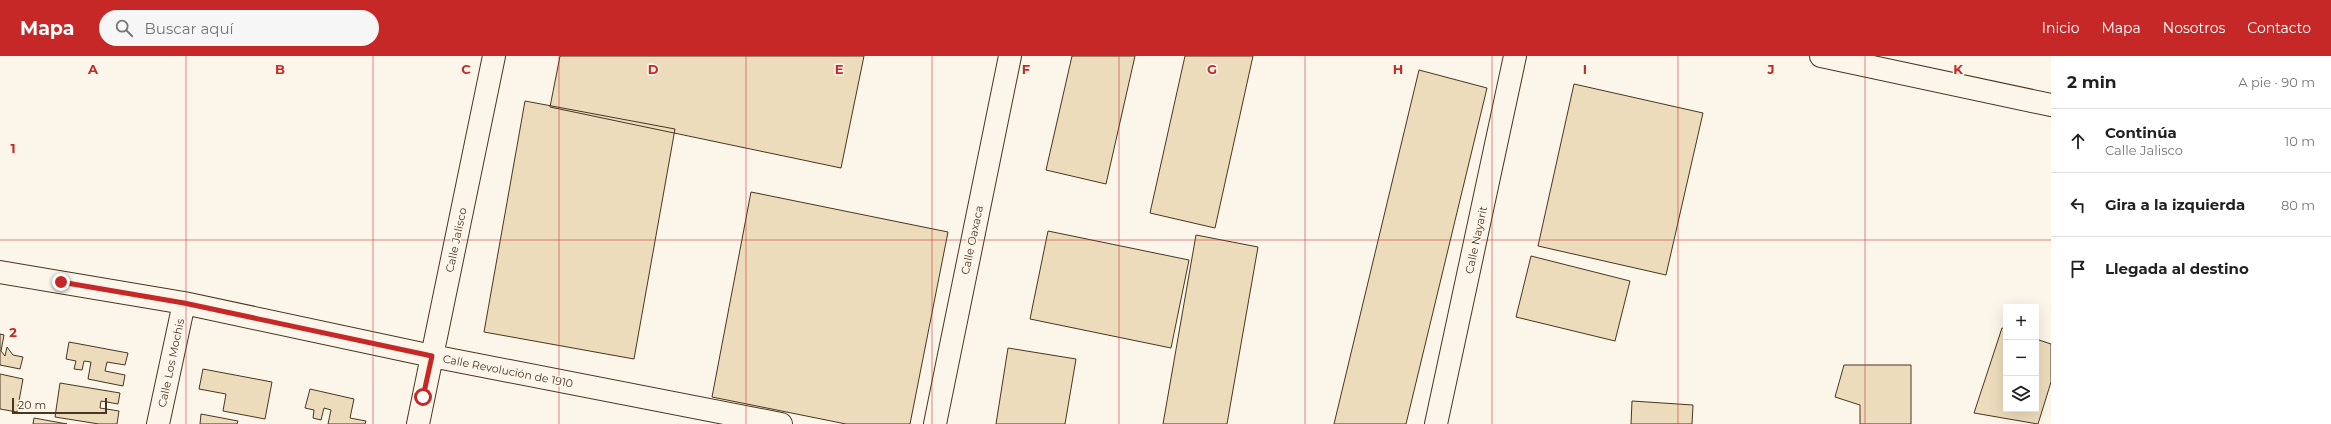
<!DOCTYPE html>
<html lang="es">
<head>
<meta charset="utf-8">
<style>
  body { margin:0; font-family:Montserrat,sans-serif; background:#f6f6f6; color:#202124 }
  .controls { position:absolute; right:12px; bottom:12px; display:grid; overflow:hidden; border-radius:0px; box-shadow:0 4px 16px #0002 }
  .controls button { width:36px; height:36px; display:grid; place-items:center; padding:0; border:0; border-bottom:1px solid #e0e0e0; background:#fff; color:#202124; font:20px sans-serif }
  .scale { position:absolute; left:12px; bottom:10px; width:95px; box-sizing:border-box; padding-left:4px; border:2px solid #4a3520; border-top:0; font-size:11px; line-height:14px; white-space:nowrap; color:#4a3520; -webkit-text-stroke:3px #fbf6e9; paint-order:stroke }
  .stop { position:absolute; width:12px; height:12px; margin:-9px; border:3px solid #c62828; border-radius:50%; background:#fff }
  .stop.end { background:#c62828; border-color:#fff; box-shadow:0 1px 4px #0008 }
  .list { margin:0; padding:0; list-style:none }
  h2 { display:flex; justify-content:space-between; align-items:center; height:52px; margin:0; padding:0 16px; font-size:17px }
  h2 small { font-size:13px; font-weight:400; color:#757577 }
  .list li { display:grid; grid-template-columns:26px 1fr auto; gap:12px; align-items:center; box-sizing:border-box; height:64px; padding:0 16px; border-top:1px solid #e0e0e0 }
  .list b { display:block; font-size:15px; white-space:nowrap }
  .list p { margin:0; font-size:13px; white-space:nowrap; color:#757577 }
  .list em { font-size:13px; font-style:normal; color:#757577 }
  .icon { flex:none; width:22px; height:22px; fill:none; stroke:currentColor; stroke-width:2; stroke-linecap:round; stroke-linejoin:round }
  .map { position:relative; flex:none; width:2051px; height:368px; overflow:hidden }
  header { display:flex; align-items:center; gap:24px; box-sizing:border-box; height:56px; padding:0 20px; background:#c62828; color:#fff }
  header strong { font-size:19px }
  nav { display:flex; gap:22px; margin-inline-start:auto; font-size:14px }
  .search { width:280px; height:36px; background:#f6f6f6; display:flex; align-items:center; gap:10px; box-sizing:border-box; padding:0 14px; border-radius:22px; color:#757577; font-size:15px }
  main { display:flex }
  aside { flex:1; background:#fff }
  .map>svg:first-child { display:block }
  .building { fill:#ecdcbc; stroke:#4a3520 }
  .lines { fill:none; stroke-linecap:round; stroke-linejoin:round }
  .minor-casing { stroke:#4a3520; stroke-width:24 }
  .minor { stroke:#fbf6e9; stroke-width:22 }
  .route { stroke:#c62828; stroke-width:5 }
  .grid { fill:none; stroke:#c62828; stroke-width:1; stroke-opacity:0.55 }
  .labels { text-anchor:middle; stroke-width:3; stroke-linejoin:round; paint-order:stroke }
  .street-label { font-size:11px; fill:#4a3520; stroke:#fbf6e9 }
  .grid-label { font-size:13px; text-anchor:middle; font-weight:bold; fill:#c62828; stroke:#fbf6e9; stroke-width:3; stroke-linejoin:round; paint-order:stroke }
</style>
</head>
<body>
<header>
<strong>Mapa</strong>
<div class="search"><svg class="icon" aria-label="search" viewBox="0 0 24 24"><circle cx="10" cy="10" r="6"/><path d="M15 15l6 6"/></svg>Buscar aquí</div>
<nav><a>Inicio</a><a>Mapa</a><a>Nosotros</a><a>Contacto</a></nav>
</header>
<main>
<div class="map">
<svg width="2051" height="368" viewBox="0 0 2051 368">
  <rect width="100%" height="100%" fill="#fbf6e9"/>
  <!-- building -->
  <path class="building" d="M 560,0 L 864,0 L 841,112 L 550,51 Z
    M 1072,0 L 1135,0 L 1106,128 L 1046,114 Z
    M 1185,0 L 1253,0 L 1215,172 L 1150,157 Z
    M 1419,14 L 1487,32 L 1406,368 L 1334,368 Z
    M 1574,28 L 1703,57 L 1666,219 L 1538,190 Z
    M 525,45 L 675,73 L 634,303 L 484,276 Z
    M 751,136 L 948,176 L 910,368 L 846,368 L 712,341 Z
    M 1048,175 L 1189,204 L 1171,292 L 1030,263 Z
    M 1196,179 L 1258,191 L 1227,368 L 1163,368 Z
    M 1531,200 L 1630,225 L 1615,285 L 1516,261 Z
    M 2002,272 L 2006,273 L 2006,353 L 2036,353 L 2036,283 L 2051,288 L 2051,326 L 2038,368 L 1974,357 Z
    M 0,278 L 4,279 L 1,295 L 5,300 L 7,291 L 13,299 L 23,301 L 20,313 L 0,309 Z
    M 69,286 L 128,297 L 125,309 L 107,306 L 105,315 L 125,319 L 123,330 L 88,323 L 91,306 L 84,305 L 82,314 L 74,313 L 76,305 L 66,303 Z
    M 1008,292 L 1076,303 L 1065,368 L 996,368 Z
    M 1844,309 L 1911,309 L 1911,368 L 1860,368 L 1860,349 L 1835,341 Z
    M 203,313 L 272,326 L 265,363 L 223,355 L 226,338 L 199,333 Z
    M 0,318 L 23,323 L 17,356 L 0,353 Z
    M 60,327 L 120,337 L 118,348 L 101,345 L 100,352 L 119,355 L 117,368 L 99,368 L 55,361 Z
    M 310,333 L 354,343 L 350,362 L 366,365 L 365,368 L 328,368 L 331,354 L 324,352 L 321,364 L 313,362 L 314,354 L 305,352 Z
    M 1632,345 L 1693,349 L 1692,368 L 1631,368 Z
    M 201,358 L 238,365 L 237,368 L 200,368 Z
    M 34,362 L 67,368 L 33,368 Z"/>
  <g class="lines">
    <!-- minor casing -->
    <g class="minor-casing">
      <path id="minor" d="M 1821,0 L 2051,49
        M 0,216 L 184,247 L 432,300 L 781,368
        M 158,368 L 184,247
        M 418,368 L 494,0
        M 935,368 L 1010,0
        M 1436,368 L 1515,0"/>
    </g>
    <!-- minor -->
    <use href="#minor" class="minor"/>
  </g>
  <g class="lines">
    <!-- route -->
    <path class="route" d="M 61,226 L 184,247 L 432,300 L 423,341"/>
  </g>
  <!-- grid -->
  <path class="grid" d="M 186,0 L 186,368M 373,0 L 373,368M 559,0 L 559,368M 746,0 L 746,368M 932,0 L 932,368M 1119,0 L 1119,368M 1305,0 L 1305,368M 1492,0 L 1492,368M 1678,0 L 1678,368M 1865,0 L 1865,368M 0,184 L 2051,184"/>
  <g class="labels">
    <!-- street labels -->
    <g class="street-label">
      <text transform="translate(456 184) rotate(-78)" y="4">Calle Jalisco</text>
      <text transform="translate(972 184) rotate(-78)" y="4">Calle Oaxaca</text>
      <text transform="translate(1476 184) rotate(-78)" y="4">Calle Nayarit</text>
      <text transform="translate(171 307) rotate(-78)" y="4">Calle Los Mochis</text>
      <text transform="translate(508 315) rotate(11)" y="4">Calle Revolución de 1910</text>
    </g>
  </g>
  <g class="grid-label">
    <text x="93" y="18">A</text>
    <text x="280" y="18">B</text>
    <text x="466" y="18">C</text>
    <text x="653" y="18">D</text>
    <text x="839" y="18">E</text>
    <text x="1026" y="18">F</text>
    <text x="1212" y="18">G</text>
    <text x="1398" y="18">H</text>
    <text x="1585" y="18">I</text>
    <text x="1771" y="18">J</text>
    <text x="1958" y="18">K</text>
    <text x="13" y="97">1</text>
    <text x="13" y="281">2</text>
  </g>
</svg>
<div class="controls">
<button>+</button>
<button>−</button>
<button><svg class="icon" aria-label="layers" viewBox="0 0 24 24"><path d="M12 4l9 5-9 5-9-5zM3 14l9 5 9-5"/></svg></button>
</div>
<div class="scale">20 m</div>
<div class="stop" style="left:423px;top:341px"></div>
<div class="stop end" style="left:61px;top:226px"></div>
</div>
<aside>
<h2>2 min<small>A pie · 90 m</small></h2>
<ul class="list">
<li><svg class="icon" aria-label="ahead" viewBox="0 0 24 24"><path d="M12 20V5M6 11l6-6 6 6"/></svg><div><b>Continúa</b><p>Calle Jalisco</p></div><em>10 m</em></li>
<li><svg class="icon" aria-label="left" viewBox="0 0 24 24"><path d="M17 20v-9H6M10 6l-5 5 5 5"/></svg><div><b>Gira a la izquierda</b></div><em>80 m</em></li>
<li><svg class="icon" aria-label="arrive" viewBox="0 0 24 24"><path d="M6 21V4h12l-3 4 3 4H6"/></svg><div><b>Llegada al destino</b></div></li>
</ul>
</aside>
</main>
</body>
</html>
